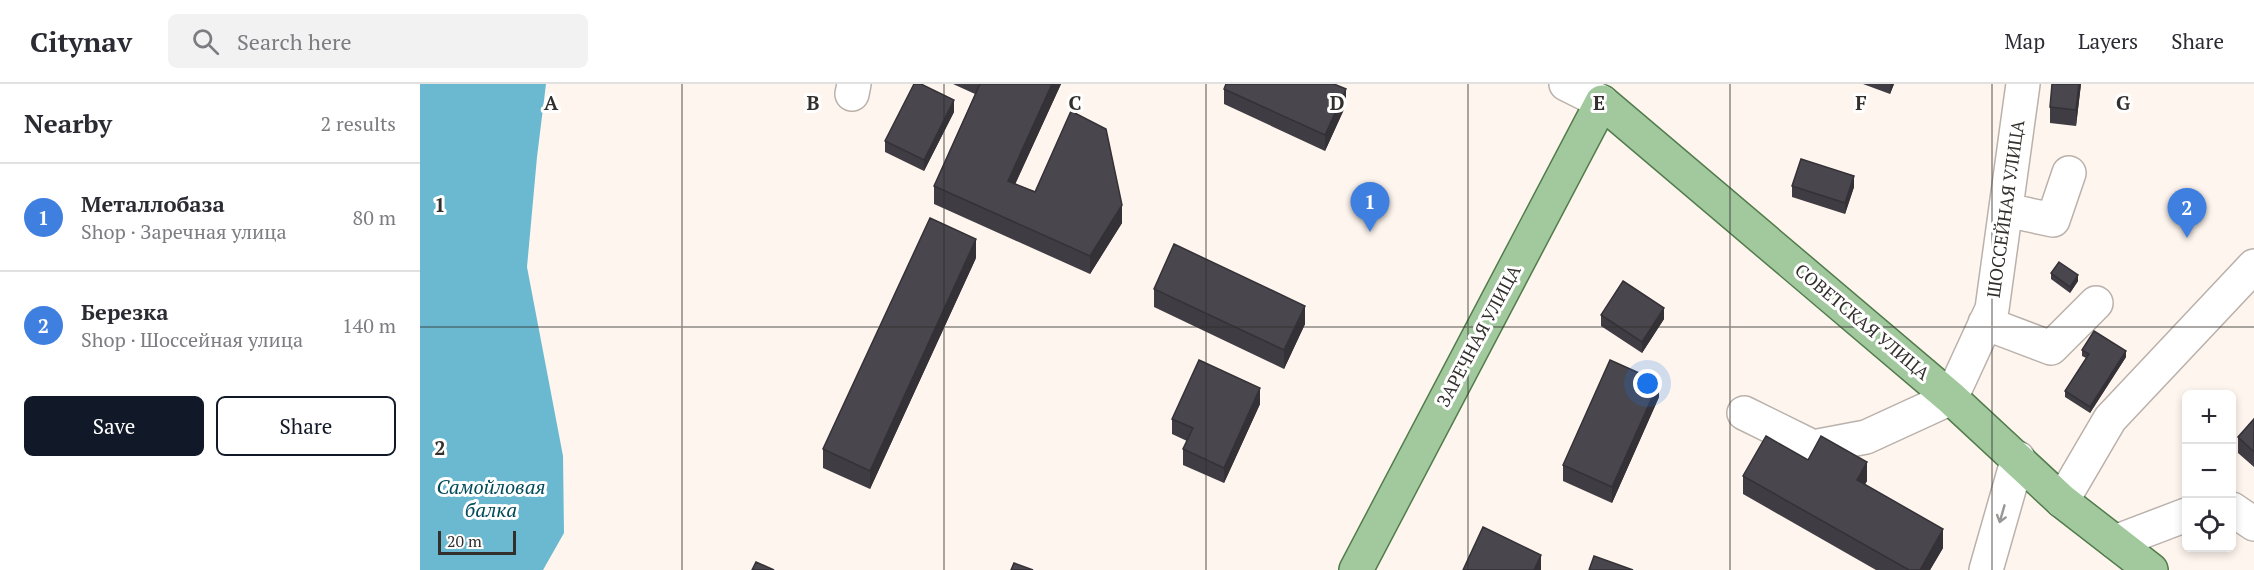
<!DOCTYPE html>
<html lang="en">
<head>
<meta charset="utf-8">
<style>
  body { margin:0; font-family:"PT Serif",serif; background:#f2f2f3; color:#2b2b33 }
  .controls { position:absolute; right:18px; bottom:18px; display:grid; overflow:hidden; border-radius:9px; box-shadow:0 3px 9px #0003 }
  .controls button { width:54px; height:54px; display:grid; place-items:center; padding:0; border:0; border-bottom:2px solid #e1e1e2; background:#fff; color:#2b2b33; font:30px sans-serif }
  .scale { position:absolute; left:18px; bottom:15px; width:78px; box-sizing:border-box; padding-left:6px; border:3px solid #322f2c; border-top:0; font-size:16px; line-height:21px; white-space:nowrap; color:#322f2c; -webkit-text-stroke:4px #fff; paint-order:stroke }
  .you { position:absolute; left:1228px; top:300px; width:21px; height:21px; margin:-15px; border:4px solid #fff; border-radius:50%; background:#1a73e8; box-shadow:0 0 0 9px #1a73e833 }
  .badge { display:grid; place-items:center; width:39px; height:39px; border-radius:50%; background:#111827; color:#fff; font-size:20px; font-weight:700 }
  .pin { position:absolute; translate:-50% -50px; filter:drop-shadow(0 2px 3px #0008) }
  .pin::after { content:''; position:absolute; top:32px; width:21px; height:18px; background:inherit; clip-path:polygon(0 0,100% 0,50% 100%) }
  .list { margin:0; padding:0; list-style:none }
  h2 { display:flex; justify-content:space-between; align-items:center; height:78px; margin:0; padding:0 24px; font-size:26px }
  h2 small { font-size:20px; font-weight:400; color:#7c7c81 }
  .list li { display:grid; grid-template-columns:39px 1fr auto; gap:18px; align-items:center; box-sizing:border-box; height:108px; padding:0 24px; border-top:2px solid #e1e1e2 }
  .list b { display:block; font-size:22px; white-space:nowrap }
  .list p { margin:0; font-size:20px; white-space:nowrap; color:#7c7c81 }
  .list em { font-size:20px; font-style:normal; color:#7c7c81 }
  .actions { display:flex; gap:12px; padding:18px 24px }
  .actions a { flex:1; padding:14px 0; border:2px solid #111827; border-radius:9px; text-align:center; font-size:21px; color:#111827 }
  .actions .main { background:#111827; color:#fff }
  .icon { flex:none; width:33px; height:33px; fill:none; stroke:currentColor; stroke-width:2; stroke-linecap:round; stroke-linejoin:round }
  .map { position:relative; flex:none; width:1834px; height:486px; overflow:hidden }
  header { display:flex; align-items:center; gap:36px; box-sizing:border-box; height:84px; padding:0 30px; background:#fff; border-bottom:2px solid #e1e1e2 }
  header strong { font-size:28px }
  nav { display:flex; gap:33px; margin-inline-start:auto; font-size:21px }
  .search { width:420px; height:54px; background:#f2f2f3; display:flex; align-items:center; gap:15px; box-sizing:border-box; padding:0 21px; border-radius:9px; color:#7c7c81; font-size:22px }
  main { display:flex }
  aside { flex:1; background:#fff }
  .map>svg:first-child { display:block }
  .water { fill:#6ab9d0 }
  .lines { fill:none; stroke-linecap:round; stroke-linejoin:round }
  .minor-casing { stroke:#bbb1ab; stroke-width:36 }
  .major-casing { stroke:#527c4c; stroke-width:36 }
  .minor { stroke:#fff; stroke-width:33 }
  .major { stroke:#a2c99e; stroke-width:33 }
  .wall { fill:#403c43 }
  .shaded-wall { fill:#343137 }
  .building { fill:#4a464e; stroke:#343137; stroke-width:1.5 }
  .oneway { stroke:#989796 }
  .grid { fill:none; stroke:#322f2c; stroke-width:1.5; stroke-opacity:0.55 }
  .labels { text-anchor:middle; stroke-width:6; stroke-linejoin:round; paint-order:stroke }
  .street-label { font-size:18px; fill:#322f2c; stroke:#fff }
  .water-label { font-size:20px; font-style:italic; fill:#004a5a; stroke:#fff }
  .grid-label { font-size:20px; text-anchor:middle; font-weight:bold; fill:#322f2c; stroke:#fff; stroke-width:6; stroke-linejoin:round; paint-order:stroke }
</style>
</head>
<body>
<header>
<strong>Citynav</strong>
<div class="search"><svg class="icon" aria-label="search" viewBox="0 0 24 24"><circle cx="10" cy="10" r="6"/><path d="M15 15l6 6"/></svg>Search here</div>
<nav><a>Map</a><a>Layers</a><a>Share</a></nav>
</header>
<main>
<aside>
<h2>Nearby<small>2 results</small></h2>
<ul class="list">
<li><span class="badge" style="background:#3f7fe0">1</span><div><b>Металлобаза</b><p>Shop · Заречная улица</p></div><em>80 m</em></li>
<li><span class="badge" style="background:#3f7fe0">2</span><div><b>Березка</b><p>Shop · Шоссейная улица</p></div><em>140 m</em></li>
</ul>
<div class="actions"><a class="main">Save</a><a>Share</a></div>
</aside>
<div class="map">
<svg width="1834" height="486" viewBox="0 0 1834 486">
  <rect width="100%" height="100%" fill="#fef5ee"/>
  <!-- water -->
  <path class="water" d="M 0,0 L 126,0 L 117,73 L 107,183 L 143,372 L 144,449 L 123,486 L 0,486 Z"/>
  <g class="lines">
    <!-- minor casing -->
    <g class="minor-casing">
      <path id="minor" d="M 1146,0 L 1182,18
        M 432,10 L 434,0
        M 1586,126 L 1633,136 L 1649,89
        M 1565,239 L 1631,264 L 1676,219
        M 1324,329 L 1393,363 L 1446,353 L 1531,314 L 1572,225 L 1603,0
        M 1642,417 L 1690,335 L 1834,182
        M 1812,425 L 1834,440
        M 1695,458 L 1766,431
        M 1566,486 L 1598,374"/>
    </g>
    <!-- major casing -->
    <g class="major-casing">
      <path id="major" d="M 936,486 L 1182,18 L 1531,314 L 1642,417 L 1731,486"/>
    </g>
    <!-- minor -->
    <use href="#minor" class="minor"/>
    <!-- major -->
    <use href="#major" class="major"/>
  </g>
  <!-- wall -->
  <path class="wall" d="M 533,0 L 641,0 L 595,100 L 702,139 L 670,190 L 514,120 L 514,102 L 555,10 Z
    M 1443,0 L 1474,0 L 1470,10 Z
    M 1661,0 L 1656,42 L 1630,39 L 1630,23 Z
    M 804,5 L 926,21 L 905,67 L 804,20 Z
    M 534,28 L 504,87 L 465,68 L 465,57 Z
    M 1372,102 L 1434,103 L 1425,130 L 1372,113 Z
    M 556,174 L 450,405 L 403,384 L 403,365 Z
    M 1631,189 L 1658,197 L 1650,209 L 1631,195 Z
    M 734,205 L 885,240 L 864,285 L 734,223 Z
    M 1181,231 L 1244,235 L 1222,269 L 1181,242 Z
    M 1662,266 L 1706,273 L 1670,329 L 1645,313 L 1645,307 L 1666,274 L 1662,272 Z
    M 1239,313 L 1192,419 L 1143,397 L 1143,381 Z
    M 840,320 L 804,399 L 763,381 L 763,365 L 767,357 L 752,350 L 752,335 Z
    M 1834,335 L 1834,383 L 1818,369 L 1818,353 Z
    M 1388,376 L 1447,397 L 1444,401 L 1523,464 L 1510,486 L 1456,486 L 1323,410 L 1323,392 Z"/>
  <!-- shaded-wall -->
  <path class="shaded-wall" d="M 632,0 L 641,0 L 588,116 L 588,97 Z
    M 1470,0 L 1474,0 L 1470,10 Z
    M 1659,0 L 1661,0 L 1656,42 L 1656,26 Z
    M 926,5 L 926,21 L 905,67 L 905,51 Z
    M 534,16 L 534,28 L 504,87 L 504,76 Z
    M 1434,92 L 1434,103 L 1425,130 L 1425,119 Z
    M 702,121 L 702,139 L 670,190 L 670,172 Z
    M 556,155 L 556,174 L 450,405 L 450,387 Z
    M 1658,191 L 1658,197 L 1650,209 L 1650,203 Z
    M 885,222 L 885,240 L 864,285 L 864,266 Z
    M 1244,224 L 1244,235 L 1222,269 L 1222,258 Z
    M 1706,267 L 1706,273 L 1670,329 L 1670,323 Z
    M 1239,298 L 1239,313 L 1192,419 L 1192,403 Z
    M 840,304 L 840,320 L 804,399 L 804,384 Z
    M 1447,378 L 1447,397 L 1437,415 L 1437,396 Z
    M 1523,445 L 1523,464 L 1510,486 L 1500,486 Z
    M 1121,471 L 1121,486 L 1114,486 Z"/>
  <!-- building -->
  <path class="building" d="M 494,0 L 501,0 L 534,16 L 504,76 L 465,57 Z
    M 560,0 L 632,0 L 588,97 L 615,108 L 651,27 L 686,45 L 702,121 L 670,172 L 514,102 Z
    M 806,0 L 914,0 L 926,5 L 905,51 L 804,5 Z
    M 1632,0 L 1659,0 L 1656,26 L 1630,23 Z
    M 1381,75 L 1434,92 L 1425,119 L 1372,102 Z
    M 510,134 L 556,155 L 450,387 L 403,365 Z
    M 754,160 L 885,222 L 864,266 L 734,205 Z
    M 1639,178 L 1658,191 L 1650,203 L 1631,189 Z
    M 1203,197 L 1244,224 L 1222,258 L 1181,231 Z
    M 1674,247 L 1706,267 L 1670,323 L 1645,307 L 1669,270 L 1662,266 Z
    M 779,276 L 840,304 L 804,384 L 763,365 L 773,344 L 752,335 Z
    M 1190,276 L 1239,298 L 1192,403 L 1143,381 Z
    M 1834,335 L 1834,368 L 1818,353 Z
    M 1346,352 L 1388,376 L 1401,352 L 1447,378 L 1437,396 L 1523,445 L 1500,486 L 1489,486 L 1323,392 Z
    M 1063,443 L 1121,471 L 1114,486 L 1043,486 Z
    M 1174,472 L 1213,486 L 1169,486 Z
    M 336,478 L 354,486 L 332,486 Z
    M 594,479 L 613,486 L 591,486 Z"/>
  <!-- one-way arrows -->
  <defs><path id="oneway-shaft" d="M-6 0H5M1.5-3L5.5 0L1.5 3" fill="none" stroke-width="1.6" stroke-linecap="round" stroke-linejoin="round" transform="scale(1.5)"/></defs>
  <use class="oneway" href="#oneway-shaft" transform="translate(1582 430) rotate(106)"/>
  <!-- grid -->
  <path class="grid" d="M 262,0 L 262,486M 524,0 L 524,486M 786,0 L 786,486M 1048,0 L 1048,486M 1310,0 L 1310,486M 1572,0 L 1572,486M 0,243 L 1834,243"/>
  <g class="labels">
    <!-- street labels -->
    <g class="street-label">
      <text transform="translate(1586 125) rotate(-82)" y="6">ШОССЕЙНАЯ УЛИЦА</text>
      <text transform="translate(1442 238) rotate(40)" y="6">СОВЕТСКАЯ УЛИЦА</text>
      <text transform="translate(1059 252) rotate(-62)" y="6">ЗАРЕЧНАЯ УЛИЦА</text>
    </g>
    <!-- water labels -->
    <g class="water-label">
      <text x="71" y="410">Самойловая<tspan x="71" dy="23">балка</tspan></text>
    </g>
  </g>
  <g class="grid-label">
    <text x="131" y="26">A</text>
    <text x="393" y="26">B</text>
    <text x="655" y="26">C</text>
    <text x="917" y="26">D</text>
    <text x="1179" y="26">E</text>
    <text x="1441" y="26">F</text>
    <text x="1703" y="26">G</text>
    <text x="20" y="128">1</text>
    <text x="20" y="371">2</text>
  </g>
</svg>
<div class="controls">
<button>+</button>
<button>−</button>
<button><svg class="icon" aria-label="locate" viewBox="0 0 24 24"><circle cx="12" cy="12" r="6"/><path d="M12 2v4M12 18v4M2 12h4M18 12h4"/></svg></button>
</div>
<div class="scale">20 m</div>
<div class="you"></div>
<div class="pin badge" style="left:950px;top:148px;background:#3f7fe0">1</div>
<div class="pin badge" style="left:1767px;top:154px;background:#3f7fe0">2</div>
</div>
</main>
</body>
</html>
